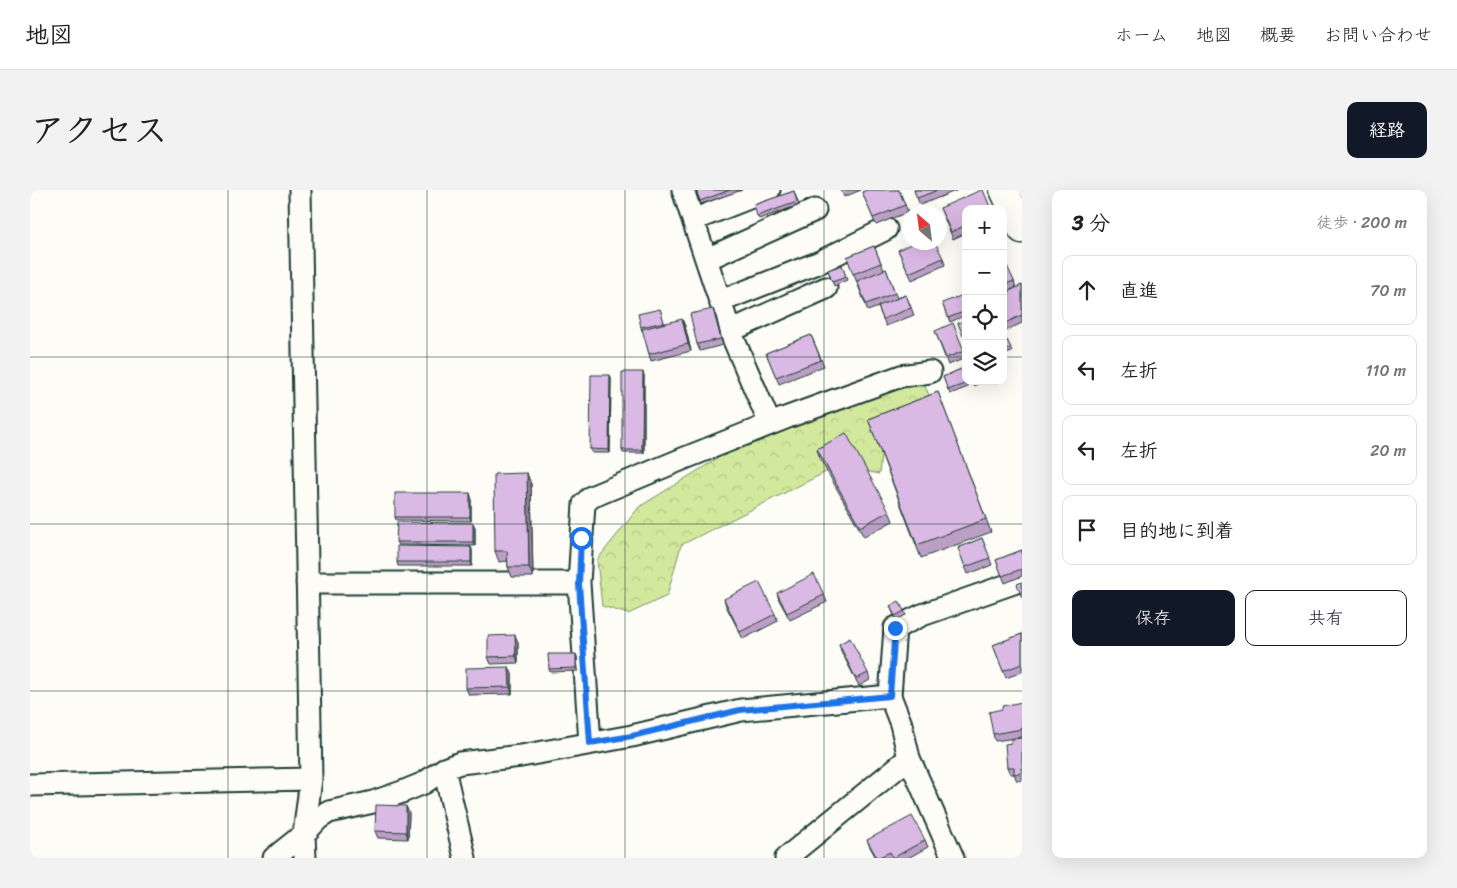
<!DOCTYPE html>
<html lang="ja">
<head>
<meta charset="utf-8">
<style>
  body { margin:0; font-family:Sriracha,"Klee One",sans-serif; background:#f2f2f2; color:#202124 }
  .controls { position:absolute; right:15px; top:15px; display:grid; overflow:hidden; border-radius:10px; box-shadow:0 5px 20px #0002 }
  .controls button { width:45px; height:45px; display:grid; place-items:center; padding:0; border:0; border-bottom:1px solid #e0e0e0; background:#fff; color:#202124; font:25px sans-serif }
  .compass { position:absolute; left:872px; top:15px; width:45px; height:45px; border-radius:50%; background:#fff; box-shadow:0 5px 20px #0002; rotate:332deg }
  .stop { position:absolute; width:15px; height:15px; margin:-11px; border:4px solid #1a73e8; border-radius:50%; background:#fff }
  .stop.end { background:#1a73e8; border-color:#fff; box-shadow:0 1px 5px #0008 }
  .list { margin:0; padding:0; list-style:none }
  h2 { display:flex; justify-content:space-between; align-items:center; height:65px; margin:0; padding:0 20px; font-size:21px }
  h2 small { font-size:16px; font-weight:400; color:#757577 }
  .list li { display:grid; grid-template-columns:32px 1fr auto; gap:15px; align-items:center; box-sizing:border-box; height:70px; margin:0 10px 10px; padding:0 10px; border:1px solid #e0e0e0; border-radius:10px }
  .list b { display:block; font-size:19px; white-space:nowrap }
  .list em { font-size:16px; font-style:normal; color:#757577 }
  .actions { display:flex; gap:10px; padding:15px 20px }
  .actions a { flex:1; padding:11px 0; border:1px solid #111827; border-radius:10px; text-align:center; font-size:18px; color:#111827 }
  .actions .main { background:#111827; color:#fff }
  .icon { flex:none; width:28px; height:28px; fill:none; stroke:currentColor; stroke-width:2; stroke-linecap:round; stroke-linejoin:round }
  .map { position:relative; flex:none; width:992px; height:668px; overflow:hidden; border-radius:10px }
  header { display:flex; align-items:center; gap:30px; box-sizing:border-box; height:70px; padding:0 25px; background:#fff; border-bottom:1px solid #e0e0e0 }
  header strong { font-size:24px }
  nav { display:flex; gap:28px; margin-inline-start:auto; font-size:18px }
  .intro { display:flex; align-items:center; justify-content:space-between; box-sizing:border-box; height:120px; padding:0 30px }
  h1 { margin:0; font-size:35px }
  .button { padding:12px 22px; border-radius:10px; background:#111827; color:#fff; font-size:18px; font-weight:700 }
  main { display:flex; gap:30px; padding:0 30px }
  aside { flex:1; background:#fff; border-radius:10px; box-shadow:0 5px 20px #0002 }
  .map>svg:first-child { display:block }
  .forest { fill:url(#forest-crowns); stroke:#789268 }
  .lines { fill:none; stroke-linecap:round; stroke-linejoin:round }
  .street-casing { stroke:#1f3d34; stroke-width:25 }
  .secondary-casing { stroke:#1f3d34; stroke-width:31 }
  .street { stroke:#fdfcf7; stroke-width:21 }
  .secondary { stroke:#fdfcf7; stroke-width:28 }
  .wall { fill:#bc9fc5; stroke:#1f3d34 }
  .shaded-wall { fill:#9982a0; stroke:#1f3d34 }
  .building { fill:#dbb9e5; stroke:#1f3d34 }
  .route { stroke:#1a73e8; stroke-width:6 }
  .grid { fill:none; stroke:#1f3d34; stroke-width:1; stroke-opacity:0.55 }
</style>
</head>
<body>
<header>
<strong>地図</strong>
<nav><a>ホーム</a><a>地図</a><a>概要</a><a>お問い合わせ</a></nav>
</header>
<div class="intro"><h1>アクセス</h1><a class="button">経路</a></div>
<main>
<div class="map">
<svg width="992" height="668" viewBox="0 0 992 668">
  <defs>
    <pattern id="forest-crowns" width="20" height="18" patternUnits="userSpaceOnUse" patternTransform="scale(1.25)"><rect width="20" height="18" fill="#d2e89c"/><path d="M2 6a3 3 0 1 1 6 0M12 15a3 3 0 1 1 6 0" fill="none" stroke="#b4c887"/></pattern>
  </defs>
  <rect width="100%" height="100%" fill="#fdfcf7"/>
  <filter id="ink" filterUnits="userSpaceOnUse"><feTurbulence type="fractalNoise" baseFrequency=".02" numOctaves="2"/><feDisplacementMap in="SourceGraphic" scale="10" xChannelSelector="R" yChannelSelector="G"/><feConvolveMatrix kernelMatrix="1 2 1 2 8 2 1 2 1" color-interpolation-filters="sRGB"/></filter>
  <g filter="url(#ink)">
    <!-- forest -->
    <path class="forest" d="M 890,186 L 901,209 L 854,236 L 849,284 L 808,276 L 651,355 L 637,406 L 598,424 L 572,416 L 567,370 L 609,317 L 714,252 Z"/>
    <g class="lines">
      <!-- street casing -->
      <g class="street-casing">
        <path id="street" d="M 270,0 L 281,589 L 274,644 L 275,668
          M 653,0 L 700,141 L 740,234
          M 663,30 L 739,0
          M 677,69 L 785,20
          M 691,111 L 790,72 L 856,39
          M 700,141 L 796,98
          M 277,393 L 549,393 L 560,553
          M 549,393 L 554,314 L 561,307 L 655,268 L 758,227 L 871,186 L 900,182
          M 879,568 L 923,668
          M 414,579 L 435,668
          M 0,595 L 281,589
          M 244,668 L 274,644 L 288,629 L 299,622 L 343,612 L 372,602 L 394,593 L 414,579 L 430,573 L 491,566 L 602,546 L 711,520 L 860,506 L 865,438 L 892,425 L 992,390
          M 756,668 L 879,568 L 871,534 L 860,506"/>
      </g>
      <!-- secondary casing -->
      <g class="secondary-casing">
        <path id="secondary" d="M 974,0 L 992,39"/>
      </g>
      <!-- street -->
      <use href="#street" class="street"/>
      <!-- secondary -->
      <use href="#secondary" class="secondary"/>
    </g>
    <!-- wall -->
    <path class="wall" d="M 666,0 L 712,0 L 671,14 Z
      M 811,0 L 831,0 L 814,7 Z
      M 869,0 L 878,22 L 846,35 L 832,2 Z
      M 884,0 L 928,0 L 890,15 Z
      M 764,1 L 769,15 L 729,29 L 724,15 Z
      M 910,18 L 936,19 L 936,43 L 923,49 Z
      M 844,56 L 854,80 L 856,79 L 867,108 L 876,105 L 884,125 L 856,136 L 848,117 L 838,121 L 817,67 Z
      M 868,60 L 913,68 L 915,75 L 882,90 Z
      M 812,75 L 817,90 L 804,96 L 798,80 Z
      M 973,77 L 984,91 L 986,98 L 973,103 Z
      M 992,95 L 992,133 L 973,142 L 973,104 Z
      M 936,112 L 936,125 L 920,132 L 912,113 Z
      M 630,119 L 634,133 L 655,136 L 661,161 L 621,171 L 619,164 L 613,140 L 612,141 L 611,137 Z
      M 683,119 L 686,126 L 693,155 L 670,161 L 667,154 Z
      M 905,141 L 934,161 L 936,168 L 918,175 Z
      M 781,145 L 794,176 L 749,194 L 736,163 Z
      M 977,150 L 982,162 L 973,165 L 973,152 Z
      M 931,179 L 938,197 L 920,204 L 913,187 Z
      M 614,185 L 614,263 L 593,263 L 592,260 Z
      M 581,188 L 580,263 L 562,263 L 560,259 Z
      M 941,191 L 955,191 L 943,196 Z
      M 908,202 L 961,342 L 891,368 L 838,229 Z
      M 787,259 L 859,321 L 863,331 L 834,347 L 790,269 Z
      M 501,294 L 503,387 L 482,387 L 478,377 L 478,371 L 469,372 L 465,361 Z
      M 440,303 L 441,307 L 441,331 L 366,330 L 365,327 Z
      M 445,337 L 445,356 L 368,355 L 366,352 Z
      M 952,348 L 962,375 L 938,384 L 928,358 Z
      M 441,357 L 442,360 L 442,376 L 368,376 L 367,372 Z
      M 992,360 L 992,386 L 975,393 L 966,370 Z
      M 747,403 L 794,405 L 797,412 L 760,430 L 749,410 Z
      M 694,409 L 745,424 L 748,431 L 713,449 L 696,416 Z
      M 860,416 L 874,421 L 876,425 L 866,430 Z
      M 992,444 L 992,482 L 976,488 L 963,455 Z
      M 488,452 L 488,473 L 461,474 L 458,467 Z
      M 809,454 L 838,483 L 840,490 L 829,496 L 811,461 Z
      M 546,464 L 547,467 L 548,481 L 520,482 L 519,479 Z
      M 479,477 L 482,484 L 482,504 L 439,505 L 436,498 Z
      M 992,512 L 992,547 L 965,551 L 963,544 Z
      M 992,548 L 992,590 L 987,591 L 984,584 L 980,584 L 977,577 L 981,553 Z
      M 379,623 L 378,649 L 348,648 L 345,641 Z
      M 837,650 L 895,650 L 898,657 L 878,668 L 846,668 L 840,657 Z"/>
    <!-- shaded-wall -->
    <path class="shaded-wall" d="M 683,119 L 686,126 L 693,155 L 691,149 Z
      M 652,129 L 655,136 L 661,161 L 658,154 Z
      M 613,182 L 614,185 L 614,263 L 612,260 Z
      M 580,185 L 581,188 L 580,263 L 579,260 Z
      M 497,283 L 501,294 L 503,387 L 499,377 Z
      M 440,303 L 441,307 L 441,331 L 440,327 Z
      M 443,333 L 445,337 L 445,356 L 443,352 Z
      M 441,357 L 442,360 L 442,376 L 441,372 Z
      M 485,445 L 488,452 L 488,473 L 486,466 Z
      M 546,464 L 547,467 L 548,481 L 546,478 Z
      M 479,477 L 482,484 L 482,504 L 480,497 Z
      M 376,616 L 379,623 L 378,649 L 376,642 Z"/>
    <!-- building -->
    <path class="building" d="M 666,0 L 700,0 L 670,11 Z
      M 837,0 L 869,0 L 875,15 L 843,28 L 832,2 Z
      M 884,0 L 908,0 L 887,8 Z
      M 951,0 L 953,0 L 961,19 L 936,19 L 936,35 L 921,42 L 910,18 Z
      M 764,1 L 767,12 L 727,26 L 724,15 Z
      M 885,52 L 905,52 L 913,68 L 879,83 L 868,60 Z
      M 844,56 L 851,73 L 823,84 L 817,67 Z
      M 812,75 L 816,87 L 802,92 L 798,80 Z
      M 977,76 L 984,91 L 973,95 L 973,77 Z
      M 856,79 L 865,103 L 836,114 L 827,91 Z
      M 992,95 L 992,125 L 973,134 L 973,104 Z
      M 876,105 L 881,118 L 853,129 L 848,116 Z
      M 933,105 L 936,112 L 936,121 L 918,128 L 912,113 Z
      M 630,119 L 634,132 L 611,137 L 608,124 Z
      M 683,119 L 691,149 L 667,154 L 660,124 Z
      M 652,129 L 658,154 L 619,164 L 612,139 Z
      M 936,130 L 936,145 L 933,146 L 928,133 Z
      M 923,133 L 934,161 L 916,168 L 905,141 Z
      M 781,145 L 791,170 L 746,187 L 736,163 Z
      M 977,150 L 981,158 L 973,161 L 973,152 Z
      M 931,179 L 937,193 L 918,200 L 913,187 Z
      M 592,182 L 613,182 L 612,260 L 592,260 Z
      M 561,185 L 580,185 L 579,260 L 560,259 Z
      M 908,202 L 956,329 L 887,355 L 838,229 Z
      M 816,243 L 859,321 L 830,337 L 787,259 Z
      M 497,283 L 499,377 L 478,377 L 477,361 L 465,361 L 464,284 Z
      M 365,303 L 440,303 L 440,327 L 365,327 Z
      M 367,332 L 443,333 L 443,352 L 366,352 Z
      M 952,348 L 960,368 L 935,377 L 928,358 Z
      M 367,356 L 441,357 L 441,372 L 367,372 Z
      M 992,360 L 992,379 L 972,386 L 966,370 Z
      M 784,384 L 794,405 L 757,423 L 747,403 Z
      M 729,392 L 745,424 L 710,442 L 694,409 Z
      M 992,392 L 992,408 L 987,394 Z
      M 869,411 L 874,421 L 865,426 L 860,416 Z
      M 992,444 L 992,474 L 973,481 L 963,455 Z
      M 485,445 L 486,466 L 458,467 L 458,446 Z
      M 820,448 L 838,483 L 826,489 L 809,454 Z
      M 518,464 L 546,464 L 546,478 L 519,479 Z
      M 479,477 L 480,497 L 436,498 L 436,478 Z
      M 992,512 L 992,539 L 963,544 L 959,522 L 972,519 L 972,516 Z
      M 992,548 L 992,583 L 984,584 L 984,577 L 977,577 L 975,554 L 981,553 L 981,549 Z
      M 346,615 L 376,616 L 376,642 L 345,641 Z
      M 882,626 L 895,650 L 863,668 L 860,662 L 847,668 L 837,650 Z"/>
  </g>
  <g class="lines" filter="url(#ink)">
    <!-- route -->
    <path class="route" d="M 551,348 L 549,394 L 560,553 L 602,546 L 710,520 L 860,506 L 865,438"/>
  </g>
  <!-- grid -->
  <path class="grid" d="M 198,0 L 198,668M 397,0 L 397,668M 595,0 L 595,668M 794,0 L 794,668M 0,167 L 936,167M 973,167 L 992,167M 0,334 L 992,334M 0,501 L 992,501"/>
</svg>
<div class="controls">
<button>+</button>
<button>−</button>
<button><svg class="icon" aria-label="locate" viewBox="0 0 24 24"><circle cx="12" cy="12" r="6"/><path d="M12 2v4M12 18v4M2 12h4M18 12h4"/></svg></button>
<button><svg class="icon" aria-label="layers" viewBox="0 0 24 24"><path d="M12 4l9 5-9 5-9-5zM3 14l9 5 9-5"/></svg></button>
</div>
<svg class="compass" viewBox="-18 -18 36 36"><path d="M0-13l5 13h-10z" fill="#e53935"/><path d="M0 13l5-13h-10z" fill="#757577"/></svg>
<div class="stop" style="left:551px;top:348px"></div>
<div class="stop end" style="left:865px;top:438px"></div>
</div>
<aside>
<h2>3 分<small>徒歩 · 200 m</small></h2>
<ul class="list">
<li><svg class="icon" aria-label="ahead" viewBox="0 0 24 24"><path d="M12 20V5M6 11l6-6 6 6"/></svg><div><b>直進</b></div><em>70 m</em></li>
<li><svg class="icon" aria-label="left" viewBox="0 0 24 24"><path d="M17 20v-9H6M10 6l-5 5 5 5"/></svg><div><b>左折</b></div><em>110 m</em></li>
<li><svg class="icon" aria-label="left" viewBox="0 0 24 24"><path d="M17 20v-9H6M10 6l-5 5 5 5"/></svg><div><b>左折</b></div><em>20 m</em></li>
<li><svg class="icon" aria-label="arrive" viewBox="0 0 24 24"><path d="M6 21V4h12l-3 4 3 4H6"/></svg><div><b>目的地に到着</b></div></li>
</ul>
<div class="actions"><a class="main">保存</a><a>共有</a></div>
</aside>
</main>
</body>
</html>
